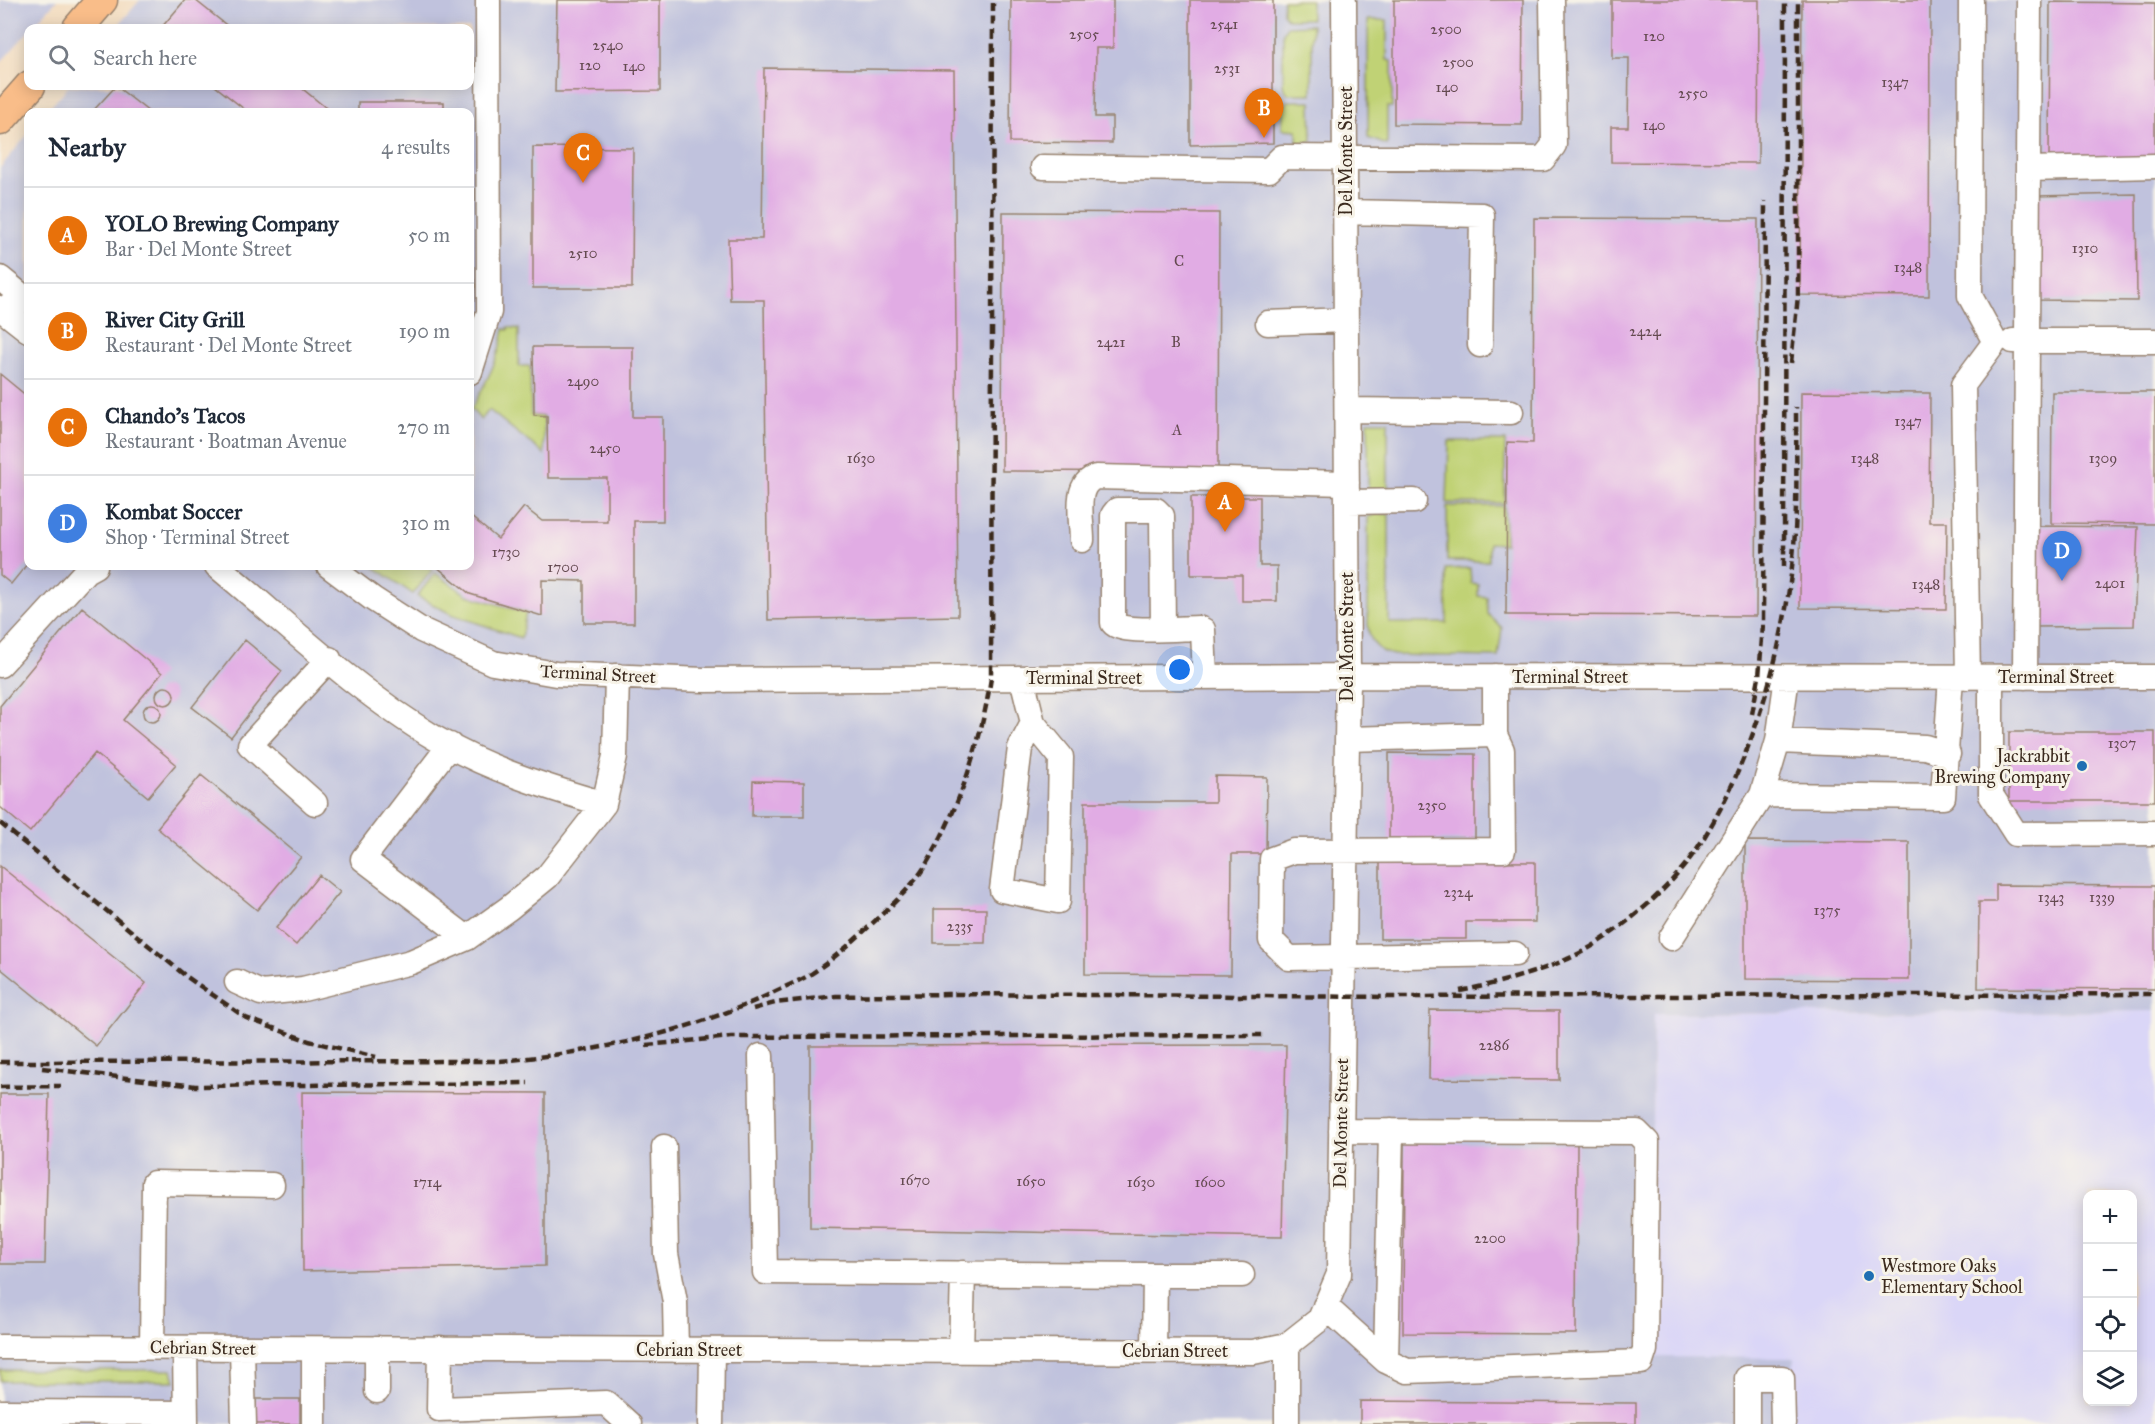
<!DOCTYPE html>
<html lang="en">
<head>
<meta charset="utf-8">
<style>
  body { margin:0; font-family:"IM FELL Great Primer",serif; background:#f6f6f7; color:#1f2937 }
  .controls { position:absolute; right:18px; bottom:18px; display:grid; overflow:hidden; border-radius:12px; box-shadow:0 3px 15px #0003 }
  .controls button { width:54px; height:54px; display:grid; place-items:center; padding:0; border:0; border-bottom:2px solid #e0e1e3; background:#fff; color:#1f2937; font:30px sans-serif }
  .you { position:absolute; left:1180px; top:670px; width:21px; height:21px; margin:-15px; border:4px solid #fff; border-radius:50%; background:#1a73e8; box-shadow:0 0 0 9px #1a73e833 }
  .badge { display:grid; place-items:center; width:39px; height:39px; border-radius:50%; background:#1f6fb2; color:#fff; font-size:20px; font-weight:700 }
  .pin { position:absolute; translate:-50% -50px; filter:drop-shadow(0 2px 3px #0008) }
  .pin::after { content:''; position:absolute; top:32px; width:21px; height:18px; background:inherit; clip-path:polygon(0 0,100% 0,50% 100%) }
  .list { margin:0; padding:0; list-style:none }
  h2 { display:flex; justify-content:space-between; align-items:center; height:78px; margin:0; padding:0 24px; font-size:26px }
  h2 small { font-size:20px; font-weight:400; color:#747a83 }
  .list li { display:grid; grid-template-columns:39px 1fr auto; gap:18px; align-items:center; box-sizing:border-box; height:96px; padding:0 24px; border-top:2px solid #e0e1e3 }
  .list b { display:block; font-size:22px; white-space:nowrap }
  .list p { margin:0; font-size:20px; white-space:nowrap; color:#747a83 }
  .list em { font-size:20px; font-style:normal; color:#747a83 }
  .icon { flex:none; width:33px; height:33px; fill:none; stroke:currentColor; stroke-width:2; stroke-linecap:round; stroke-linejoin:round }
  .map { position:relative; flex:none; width:2155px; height:1424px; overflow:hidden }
  .search { position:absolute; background:#fff; box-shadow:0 3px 15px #0003; left:24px; top:24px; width:450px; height:66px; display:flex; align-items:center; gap:15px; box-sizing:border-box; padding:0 21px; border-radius:12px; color:#747a83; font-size:22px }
  .panel { position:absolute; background:#fff; box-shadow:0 3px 15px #0003; left:24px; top:108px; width:450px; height:462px; border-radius:12px }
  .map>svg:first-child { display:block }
  .built { fill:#dad6f7; fill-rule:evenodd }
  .industrial { fill:#c0c2dd }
  .green { fill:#c0d275; stroke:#7e7e4a; stroke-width:1.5 }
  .building { fill:#e1ace4 }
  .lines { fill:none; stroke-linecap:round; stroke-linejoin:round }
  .minor-casing { stroke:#97826e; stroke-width:27 }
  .major-casing { stroke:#97826e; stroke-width:33 }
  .minor { stroke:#fff; stroke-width:24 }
  .major { stroke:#f9bd89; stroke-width:30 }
  .rail { stroke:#3b2a1e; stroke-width:4.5; stroke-dasharray:9 4.5; stroke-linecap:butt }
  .poi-dot { fill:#1f6fb2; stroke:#f7f3e8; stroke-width:2 }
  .labels { text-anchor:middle; stroke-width:6; stroke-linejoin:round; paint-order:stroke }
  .number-label { font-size:15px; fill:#644a50 }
  .street-label { font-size:18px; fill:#3b2a1e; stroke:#f7f3e8 }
  .poi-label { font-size:18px; fill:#3b2a1e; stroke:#f7f3e8; text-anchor:end }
</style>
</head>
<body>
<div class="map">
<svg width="2155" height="1424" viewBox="0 0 2155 1424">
  <rect width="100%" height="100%" fill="#f7f3e8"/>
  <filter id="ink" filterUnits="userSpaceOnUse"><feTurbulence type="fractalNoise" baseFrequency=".0167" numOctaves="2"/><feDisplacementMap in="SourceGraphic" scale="12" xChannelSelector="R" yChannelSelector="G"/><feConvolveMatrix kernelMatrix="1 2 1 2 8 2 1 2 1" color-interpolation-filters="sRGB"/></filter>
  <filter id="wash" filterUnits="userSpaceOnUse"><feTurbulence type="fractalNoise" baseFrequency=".008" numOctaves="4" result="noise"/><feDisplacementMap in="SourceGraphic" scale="24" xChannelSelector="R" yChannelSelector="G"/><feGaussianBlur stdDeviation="1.35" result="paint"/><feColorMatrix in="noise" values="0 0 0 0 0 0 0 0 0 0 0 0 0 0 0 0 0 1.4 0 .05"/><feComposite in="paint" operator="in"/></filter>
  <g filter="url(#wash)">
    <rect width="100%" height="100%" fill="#f3dbbe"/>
    <!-- built -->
    <path class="built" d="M 2155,1011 L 2155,1424 L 1794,1424 L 1650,1357 L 1653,1014 ZM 2088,1194 L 2132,1194 L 2132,1402 L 2088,1402 Z"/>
    <!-- industrial -->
    <path class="industrial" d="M 0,0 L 57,0 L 0,63 Z
      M 140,0 L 2155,0 L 2155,1011 L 1653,1014 L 1650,1357 L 1794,1358 L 1793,1424 L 0,1424 L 0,168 L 28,134 L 28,566 L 470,566 L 470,112 L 46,112 L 69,86 L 470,86 L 470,28 L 116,28 Z"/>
    <!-- green -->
    <path class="green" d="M 1283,0 L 1311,0 L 1311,19 L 1288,19 L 1283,13 Z
      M 1368,20 L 1387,20 L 1387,60 L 1392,61 L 1392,107 L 1387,107 L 1387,145 L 1368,138 Z
      M 1312,25 L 1312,94 L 1288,94 L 1283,86 L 1283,33 L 1287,26 Z
      M 1288,101 L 1311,101 L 1312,141 L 1297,144 L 1297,130 L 1282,129 L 1283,108 Z
      M 508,327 L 519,329 L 519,366 L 530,366 L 531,415 L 544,417 L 544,454 L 489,410 L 481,420 L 471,409 C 486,383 499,359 504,329 L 508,330 Z
      M 1368,421 L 1388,421 L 1388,491 L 1368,489 Z
      M 1449,441 L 1505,441 L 1505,503 L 1447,503 Z
      M 1447,506 L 1504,506 L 1505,544 L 1489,543 L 1489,561 L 1447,561 Z
      M 1373,514 L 1389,514 L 1389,623 L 1447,623 L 1446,569 L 1470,568 L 1471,583 L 1478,584 L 1478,596 L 1487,597 L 1488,614 L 1502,628 L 1498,657 L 1394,655 C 1377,652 1368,640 1368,623 L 1368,516 L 1373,516 Z
      M 373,566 L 426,566 L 432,570 L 413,594 Z
      M 435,573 L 467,595 L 526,613 L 521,638 L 451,614 L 417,596 Z
      M 0,1370 L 172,1370 L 175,1381 L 0,1381 Z"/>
    <g id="blocks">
      <!-- building -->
      <path class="building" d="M 185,0 L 195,0 L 230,28 L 161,28 Z
        M 557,0 L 660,0 L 660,91 L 555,92 Z
        M 1011,0 L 1113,0 L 1113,48 L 1096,48 L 1095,117 L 1112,117 L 1112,143 L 1010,142 Z
        M 1190,0 L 1273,0 L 1273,143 L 1190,145 Z
        M 1394,0 L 1523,0 L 1522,125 L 1394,124 Z
        M 1612,0 L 1759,0 L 1758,163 L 1611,162 L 1611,127 L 1628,127 L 1629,58 L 1612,58 Z
        M 1802,0 L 1930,0 L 1929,296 L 1800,295 Z
        M 2050,2 L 2155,3 L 2155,158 L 2049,158 Z
        M 764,68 L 954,70 L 958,616 L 768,620 L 764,300 L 730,300 L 728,239 L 762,239 Z
        M 116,86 L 149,112 L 92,112 Z
        M 215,86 L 299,86 L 331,112 L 248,112 Z
        M 358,102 L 444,102 L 444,112 L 358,112 Z
        M 533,147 L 633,148 L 632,288 L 533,288 Z
        M 2136,194 L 2137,301 L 2033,300 L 2035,196 Z
        M 1003,212 L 1219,213 L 1218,472 L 1002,471 Z
        M 1534,218 L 1758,219 L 1756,616 L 1506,615 L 1507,442 L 1533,443 Z
        M 533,347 L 633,347 L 633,417 L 663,417 L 663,521 L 634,521 L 634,623 L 584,623 L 584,581 L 542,580 L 542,616 L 470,594 L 436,566 L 470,566 L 470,516 L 498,539 L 524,507 L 542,521 L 607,521 L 607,478 L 548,478 L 547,416 L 534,415 Z
        M 0,374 L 28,397 L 28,563 L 11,584 L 0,575 Z
        M 1801,392 L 1930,393 L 1929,522 L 1947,522 L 1946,609 L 1800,608 Z
        M 2052,392 L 2155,392 L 2155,524 L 2051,523 Z
        M 1191,497 L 1260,497 L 1260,566 L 1277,566 L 1277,601 L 1242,601 L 1242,575 L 1191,575 Z
        M 2036,526 L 2138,527 L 2134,626 L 2034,627 Z
        M 82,607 L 162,673 L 123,720 L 176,764 L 148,797 L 95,753 L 30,832 L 0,807 L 0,706 Z
        M 245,640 L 282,671 L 231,737 L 192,707 Z
        M156 696a9 9 0 1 1 18 0a9 9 0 1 1-18 0Z
        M143 713a9 9 0 1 1 18 0a9 9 0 1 1-18 0Z
        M 2009,732 L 2155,732 L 2155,801 L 2009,801 Z
        M 1389,753 L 1475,754 L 1475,840 L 1389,840 Z
        M 201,775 L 301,857 L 257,910 L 157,828 Z
        M 1215,776 L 1267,777 L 1266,854 L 1232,854 L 1231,975 L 1085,974 L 1085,802 L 1215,802 Z
        M 753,781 L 804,782 L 804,816 L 752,816 Z
        M 1745,841 L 1909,842 L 1909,980 L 1745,979 Z
        M 1380,861 L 1535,862 L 1535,922 L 1466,922 L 1466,939 L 1380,939 Z
        M 0,866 L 146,983 L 96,1046 L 0,968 Z
        M 319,875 L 340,892 L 296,945 L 276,928 Z
        M 1996,885 L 2155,886 L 2155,989 L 1978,988 L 1979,902 L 1996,902 Z
        M 934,909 L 986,909 L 985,943 L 934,943 Z
        M 1430,1010 L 1559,1011 L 1559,1080 L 1429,1079 Z
        M 1286,1045 L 1282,1237 L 810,1228 L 810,1046 Z
        M 302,1092 L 545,1093 L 545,1266 L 303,1271 Z
        M 0,1094 L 49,1094 L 45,1264 L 0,1264 Z
        M 1404,1143 L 1577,1144 L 1576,1334 L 1403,1333 Z
        M 256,1399 L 300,1399 L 300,1424 L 256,1424 Z
        M 1360,1401 L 1636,1403 L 1636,1424 L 1360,1424 Z"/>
    </g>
  </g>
  <g filter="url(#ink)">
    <use href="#blocks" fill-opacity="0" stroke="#97826e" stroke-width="1.5"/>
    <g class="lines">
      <!-- minor casing -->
      <g class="minor-casing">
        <path id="minor" d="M 1971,0 L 1970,296 L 1995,342
          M 1043,167 L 1269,170 L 1282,157 L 1543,159 L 1554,145 L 1552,0
          M 2029,169 L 2155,166
          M 1346,212 L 1482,215 L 1480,345
          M 0,278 L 28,301
          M 0,308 L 28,330
          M 1268,323 L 1346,320
          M 2013,341 L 2155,341
          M 470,372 L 489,312 L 488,0
          M 1347,410 L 1511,412
          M 1347,502 L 1414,501
          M 1082,540 C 1082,520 1073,484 1096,477 L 1347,483
          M 217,566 C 287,624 356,691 435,738 C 488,769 546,787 604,804
          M 329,566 L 373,599 L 421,630 L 493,663 L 556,674 L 704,680 L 1348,676 L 2155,677
          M 1163,629 L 1162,516 L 1156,510 L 1117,510 L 1113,515 L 1113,623 C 1121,634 1183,628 1198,628 L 1203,630 L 1205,677
          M 0,665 L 86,571 L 95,566
          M 1968,677 L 1963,385 L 1995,342
          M 1991,677 L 1991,795 L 2016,834 L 2155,833
          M 2025,677 L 2029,0
          M 1022,678 L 1033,723 L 1061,757 L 1058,901 L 1002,890 L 1020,748 L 1033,723
          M 1495,735 L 1502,750 L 1503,850 L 1294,851 L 1272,859 L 1271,940 L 1289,958 L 1515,954
          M 1347,739 L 1495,735 L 1495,676
          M 1778,741 L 1925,747 L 1948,754
          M 450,745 L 363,859 L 467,938
          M 1762,795 L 1943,797 L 1951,677
          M 315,803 L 250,745 L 329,659
          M 1671,938 L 1762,795 L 1778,741 L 1787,677
          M 237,982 L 261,993 L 303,989 L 411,962 L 467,938 L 509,908 L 547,877 L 604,804 L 615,756 L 617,676
          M 761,1056 L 765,1272 L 1155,1275
          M 664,1147 L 666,1254 L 675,1302 L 676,1350
          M 1325,1306 L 1386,1361 L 1407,1371 L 1641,1362 L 1645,1350 L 1647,1142 L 1637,1132 L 1341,1131
          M 1287,1345 L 1287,1424
          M 0,1347 L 1253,1352 L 1287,1345 L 1320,1319 L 1339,1274 L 1348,676 L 1344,0
          M 152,1347 L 154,1183 L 272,1185
          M 185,1348 L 186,1424
          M 440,1348 L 439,1409 L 606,1403 L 629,1424
          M 314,1349 L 314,1424
          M 242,1350 L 244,1424
          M 961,1351 L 963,1273
          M 1154,1351 L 1155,1275 L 1242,1275
          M 1386,1361 L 1391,1131
          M 377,1391 L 377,1348
          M 0,1412 L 185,1413
          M 711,1424 L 712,1350
          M 1747,1424 L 1747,1378 L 1782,1378 L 1783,1424"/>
      </g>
      <!-- major casing -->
      <g class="major-casing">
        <path id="major" d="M 78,28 L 102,0
          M 0,120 L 30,86"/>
      </g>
      <!-- minor -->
      <use href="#minor" class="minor"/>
      <!-- major -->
      <use href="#major" class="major"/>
      <!-- rail -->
      <path class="rail" d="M 1791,363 L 1798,296 L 1798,0
        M 1784,567 L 1785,0
        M 1752,714 L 1759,677 L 1763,625 L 1765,201
        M 0,823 L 187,977 L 246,1018 L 309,1041 L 376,1057
        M 1460,991 C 1504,982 1563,967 1600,941 C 1637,916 1673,885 1698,847 C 1750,768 1784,651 1793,557 C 1798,507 1796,457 1796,407
        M 753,1009 L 775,1003 L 836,996 L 948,994 L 1397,997 L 2155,994
        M 646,1045 L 731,1037 L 1264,1035
        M 0,1062 L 499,1061 C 592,1053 685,1034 770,994 C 783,987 798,982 811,974 C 835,958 856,939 877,919 C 895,902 916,883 928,861 C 961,805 981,742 991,678 L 993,0
        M 42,1068 L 195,1086 L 528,1083
        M 0,1087 L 61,1086"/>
    </g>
  </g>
  <!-- markers -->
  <g class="poi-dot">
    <circle cx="2082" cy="766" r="6"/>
    <circle cx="1869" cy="1276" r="6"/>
  </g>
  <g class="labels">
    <!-- number labels -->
    <g class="number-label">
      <text x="1224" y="29">2541</text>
      <text x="1446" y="34">2500</text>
      <text x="1084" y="39">2505</text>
      <text x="1654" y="41">120</text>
      <text x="608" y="50">2540</text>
      <text x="1458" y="67">2500</text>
      <text x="590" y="70">120</text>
      <text x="634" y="71">140</text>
      <text x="1227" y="73">2531</text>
      <text x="1895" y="87">1347</text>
      <text x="1447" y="92">140</text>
      <text x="1693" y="98">2550</text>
      <text x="1654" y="130">140</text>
      <text x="2085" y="253">1310</text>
      <text x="583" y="258">2510</text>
      <text x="1179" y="266">C</text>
      <text x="1908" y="272">1348</text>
      <text x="1645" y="336">2424</text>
      <text x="1111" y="347">2421</text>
      <text x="1176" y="347">B</text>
      <text x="583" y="386">2490</text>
      <text x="1908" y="426">1347</text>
      <text x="1177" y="435">A</text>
      <text x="605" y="453">2450</text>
      <text x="861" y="463">1630</text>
      <text x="1865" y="463">1348</text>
      <text x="2103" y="463">1309</text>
      <text x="506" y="557">1730</text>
      <text x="563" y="572">1700</text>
      <text x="2110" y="588">2401</text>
      <text x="1926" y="589">1348</text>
      <text x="2122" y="748">1307</text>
      <text x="1432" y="810">2350</text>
      <text x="1458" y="897">2324</text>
      <text x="2051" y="902">1343</text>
      <text x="2102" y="902">1339</text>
      <text x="1827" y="915">1375</text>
      <text x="960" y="931">2335</text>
      <text x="1494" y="1050">2286</text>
      <text x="915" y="1185">1670</text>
      <text x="1031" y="1186">1650</text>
      <text x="427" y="1187">1714</text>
      <text x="1141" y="1187">1630</text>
      <text x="1210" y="1187">1600</text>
      <text x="1490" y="1243">2200</text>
    </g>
    <!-- street labels -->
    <g class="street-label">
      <text transform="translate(1346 151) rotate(-90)" y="6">Del Monte Street</text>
      <text transform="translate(1347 637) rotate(-90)" y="6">Del Monte Street</text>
      <text transform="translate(598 674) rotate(3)" y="6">Terminal Street</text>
      <text x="1570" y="683">Terminal Street</text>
      <text x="2056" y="683">Terminal Street</text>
      <text x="1084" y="684">Terminal Street</text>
      <text transform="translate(1341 1123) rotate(-89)" y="6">Del Monte Street</text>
      <text transform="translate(203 1348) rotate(1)" y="6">Cebrian Street</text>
      <text x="689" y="1356">Cebrian Street</text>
      <text x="1175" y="1357">Cebrian Street</text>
    </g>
    <!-- poi labels -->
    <g class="poi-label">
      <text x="2070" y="762">Jackrabbit<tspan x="2070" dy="21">Brewing Company</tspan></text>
      <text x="1881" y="1272" text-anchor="start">Westmore Oaks<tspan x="1881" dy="21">Elementary School</tspan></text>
    </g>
  </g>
</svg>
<div class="controls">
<button>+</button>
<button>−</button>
<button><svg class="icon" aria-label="locate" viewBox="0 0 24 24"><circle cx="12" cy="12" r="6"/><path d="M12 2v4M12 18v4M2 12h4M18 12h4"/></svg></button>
<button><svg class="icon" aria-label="layers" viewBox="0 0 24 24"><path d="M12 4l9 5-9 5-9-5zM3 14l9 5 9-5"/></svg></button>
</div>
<div class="you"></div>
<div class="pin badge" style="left:1225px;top:532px;background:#e8710a">A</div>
<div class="pin badge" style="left:1264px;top:138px;background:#e8710a">B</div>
<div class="pin badge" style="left:583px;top:183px;background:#e8710a">C</div>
<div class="pin badge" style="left:2062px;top:581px;background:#3f7fe0">D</div>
<div class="search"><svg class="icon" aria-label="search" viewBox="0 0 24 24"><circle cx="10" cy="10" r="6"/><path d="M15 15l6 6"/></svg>Search here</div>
<section class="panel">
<h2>Nearby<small>4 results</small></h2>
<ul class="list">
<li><span class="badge" style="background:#e8710a">A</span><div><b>YOLO Brewing Company</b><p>Bar · Del Monte Street</p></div><em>50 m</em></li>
<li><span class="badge" style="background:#e8710a">B</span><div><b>River City Grill</b><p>Restaurant · Del Monte Street</p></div><em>190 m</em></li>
<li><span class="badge" style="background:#e8710a">C</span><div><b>Chando's Tacos</b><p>Restaurant · Boatman Avenue</p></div><em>270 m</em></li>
<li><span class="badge" style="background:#3f7fe0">D</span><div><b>Kombat Soccer</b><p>Shop · Terminal Street</p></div><em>310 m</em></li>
</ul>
</section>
</div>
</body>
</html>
